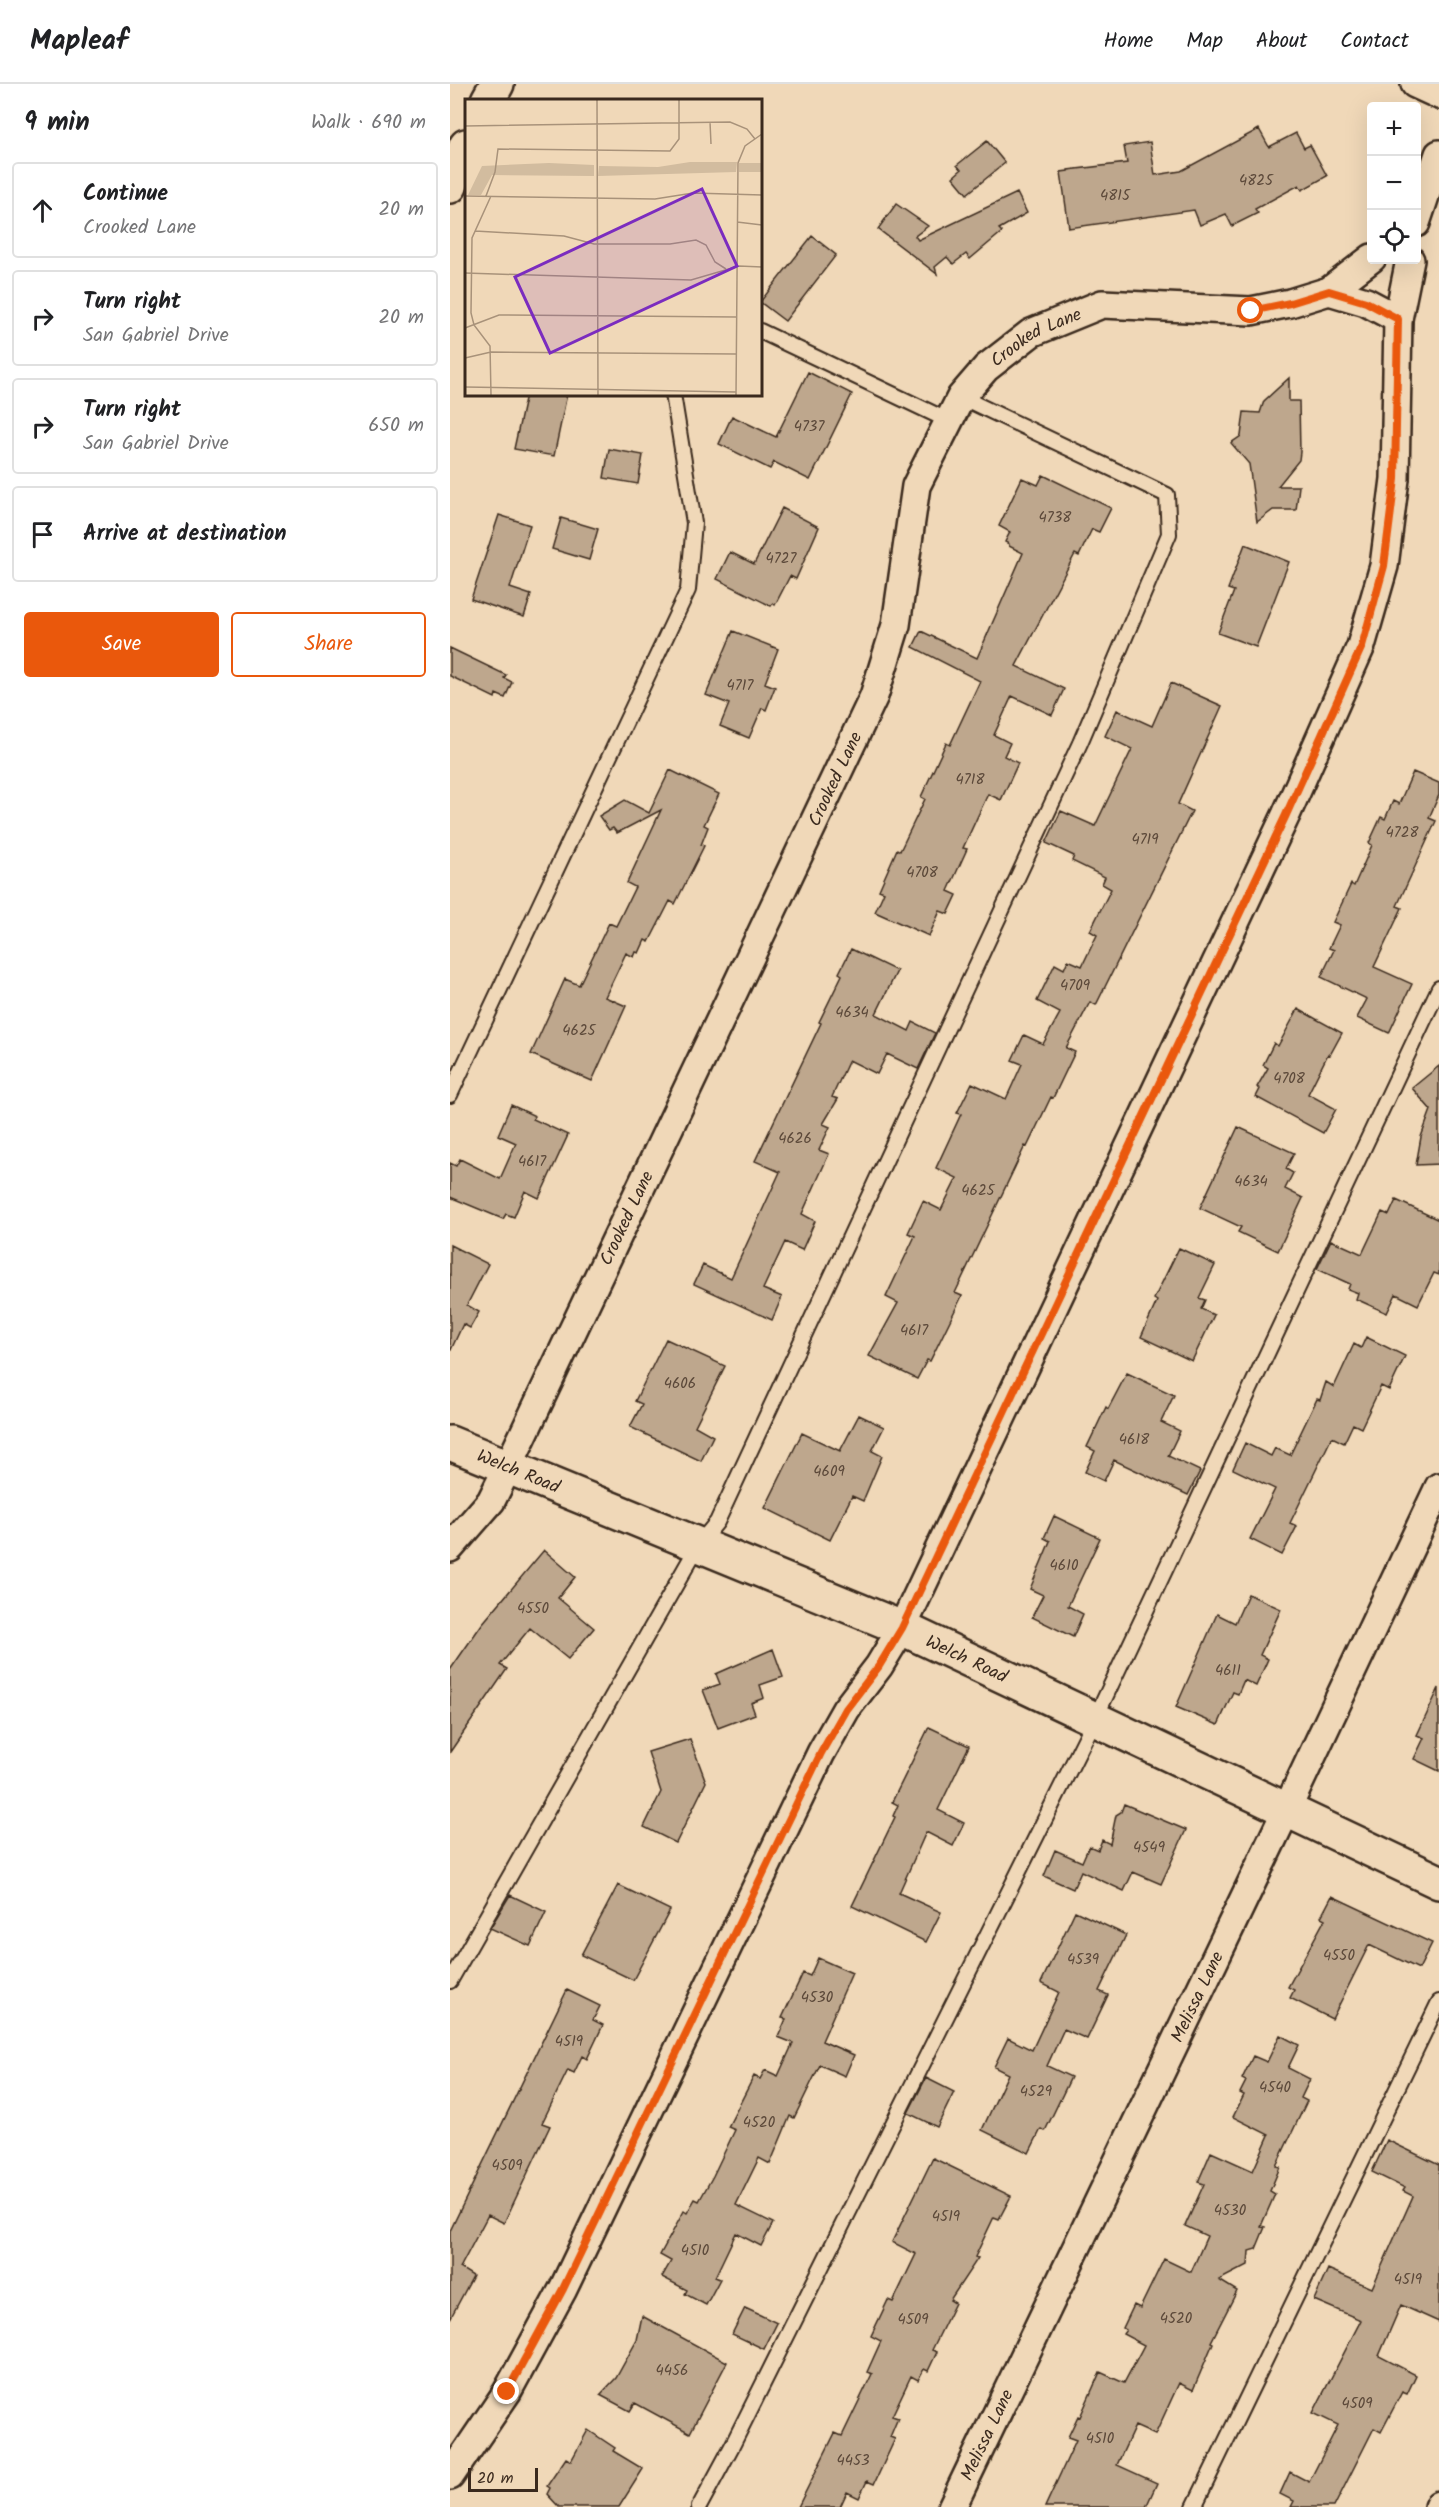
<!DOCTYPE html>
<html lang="en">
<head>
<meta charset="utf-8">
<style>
  body { margin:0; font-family:Kalam,sans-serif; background:#f2f2f2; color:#202124 }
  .controls { position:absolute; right:18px; top:18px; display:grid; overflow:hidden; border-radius:6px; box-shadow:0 6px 24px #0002 }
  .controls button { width:54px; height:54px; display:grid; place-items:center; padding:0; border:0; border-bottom:2px solid #e0e0e0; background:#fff; color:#202124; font:30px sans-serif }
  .scale { position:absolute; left:18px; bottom:15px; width:70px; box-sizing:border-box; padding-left:6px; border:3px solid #3b2a1e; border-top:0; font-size:16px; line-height:21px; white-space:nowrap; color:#3b2a1e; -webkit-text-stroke:4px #f0d8b8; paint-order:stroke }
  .stop { position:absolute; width:18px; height:18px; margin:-14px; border:4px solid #ea580c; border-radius:50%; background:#fff }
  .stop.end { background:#ea580c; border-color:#fff; box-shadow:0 2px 6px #0008 }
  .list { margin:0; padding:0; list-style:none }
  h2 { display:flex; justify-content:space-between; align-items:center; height:78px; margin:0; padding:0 24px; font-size:26px }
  h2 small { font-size:20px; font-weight:400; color:#757577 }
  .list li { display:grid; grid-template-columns:39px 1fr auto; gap:18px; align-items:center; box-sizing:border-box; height:96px; margin:0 12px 12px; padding:0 12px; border:2px solid #e0e0e0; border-radius:6px }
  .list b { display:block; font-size:22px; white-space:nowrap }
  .list p { margin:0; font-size:20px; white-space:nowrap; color:#757577 }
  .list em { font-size:20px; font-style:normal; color:#757577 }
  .actions { display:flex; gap:12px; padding:18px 24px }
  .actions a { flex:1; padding:14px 0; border:2px solid #ea580c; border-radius:6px; text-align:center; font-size:21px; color:#ea580c }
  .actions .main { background:#ea580c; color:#fff }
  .icon { flex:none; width:33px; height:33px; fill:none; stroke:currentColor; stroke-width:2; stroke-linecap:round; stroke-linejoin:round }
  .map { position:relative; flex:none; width:989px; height:2423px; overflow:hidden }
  header { display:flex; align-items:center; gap:36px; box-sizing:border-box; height:84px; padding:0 30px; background:#fff; border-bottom:2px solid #e0e0e0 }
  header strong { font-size:28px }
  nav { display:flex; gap:33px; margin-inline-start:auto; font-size:21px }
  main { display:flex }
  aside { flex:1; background:#fff }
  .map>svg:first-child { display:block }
  .building { fill:#bea78d; stroke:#3b2a1e; stroke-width:1.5 }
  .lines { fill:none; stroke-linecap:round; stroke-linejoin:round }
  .lane-casing { stroke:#3b2a1e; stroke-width:18 }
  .street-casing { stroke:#3b2a1e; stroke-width:32 }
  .secondary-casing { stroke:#3b2a1e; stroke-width:38 }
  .lane { stroke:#f0d8b8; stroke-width:14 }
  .street { stroke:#f0d8b8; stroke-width:27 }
  .secondary { stroke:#f0d8b8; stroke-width:33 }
  .route { stroke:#ea580c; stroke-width:8 }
  .labels { text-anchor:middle; stroke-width:4.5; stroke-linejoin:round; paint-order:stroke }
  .number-label { font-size:15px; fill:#5c493a }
  .street-label { font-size:18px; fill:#3b2a1e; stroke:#f0d8b8 }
  .inset-road { fill:none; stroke:#a8927a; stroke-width:1.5 }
  .view { fill:#7b2cbf; fill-opacity:0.15; stroke:#7b2cbf; stroke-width:3 }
  .inset-edge { fill:none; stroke:#3b2a1e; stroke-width:3 }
</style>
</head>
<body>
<header>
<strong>Mapleaf</strong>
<nav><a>Home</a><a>Map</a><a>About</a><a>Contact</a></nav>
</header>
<main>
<aside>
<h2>9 min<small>Walk · 690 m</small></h2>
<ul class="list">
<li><svg class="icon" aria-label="ahead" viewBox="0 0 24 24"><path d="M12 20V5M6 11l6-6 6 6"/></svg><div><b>Continue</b><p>Crooked Lane</p></div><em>20 m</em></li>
<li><svg class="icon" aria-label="right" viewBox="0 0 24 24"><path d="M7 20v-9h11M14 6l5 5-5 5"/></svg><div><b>Turn right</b><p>San Gabriel Drive</p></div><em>20 m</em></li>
<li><svg class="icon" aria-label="right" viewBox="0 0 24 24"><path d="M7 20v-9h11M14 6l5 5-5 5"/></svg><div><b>Turn right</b><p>San Gabriel Drive</p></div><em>650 m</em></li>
<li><svg class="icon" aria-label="arrive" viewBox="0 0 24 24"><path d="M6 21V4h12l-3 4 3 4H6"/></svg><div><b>Arrive at destination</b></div></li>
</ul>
<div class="actions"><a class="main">Save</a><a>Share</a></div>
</aside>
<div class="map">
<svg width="989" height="2423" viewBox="0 0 989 2423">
  <rect width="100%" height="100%" fill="#f0d8b8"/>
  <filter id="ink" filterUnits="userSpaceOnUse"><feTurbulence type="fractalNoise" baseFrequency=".0167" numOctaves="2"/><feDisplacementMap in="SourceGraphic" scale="12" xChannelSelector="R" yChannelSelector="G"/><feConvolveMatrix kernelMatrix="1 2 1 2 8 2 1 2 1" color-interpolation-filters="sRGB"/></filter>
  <g filter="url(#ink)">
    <!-- building -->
    <path class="building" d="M 809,45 L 819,63 L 846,49 L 854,64 L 860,61 L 877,92 L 852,106 L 849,101 L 805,125 L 808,129 L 782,142 L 776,130 L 750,141 L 744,126 L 619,144 L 611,88 L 618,87 L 618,86 L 677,79 L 674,62 L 700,58 L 705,91 L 731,87 Z
      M 537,57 L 555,79 L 517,110 L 503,93 L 511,86 L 507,81 Z
      M 567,109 L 577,129 L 549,145 L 552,148 L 520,175 L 516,170 L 503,180 L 497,173 L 485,183 L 487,190 L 428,145 L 446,120 L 478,142 L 465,152 L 468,156 Z
      M 362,152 L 386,171 L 335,237 L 310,218 Z
      M 358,288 L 402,310 L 360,396 L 324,378 L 320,385 L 269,360 L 282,332 L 326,353 Z
      M 839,294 L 839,317 L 849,317 L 850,368 L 849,376 L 828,402 L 849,402 L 846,426 L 823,426 L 807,438 L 799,380 L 781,359 L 791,352 L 794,328 L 810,329 L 814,317 Z
      M 76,310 L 117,310 L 104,372 L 64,365 Z
      M 159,365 L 193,371 L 188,400 L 154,394 Z
      M 593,391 L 661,424 L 649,448 L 642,445 L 629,472 L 625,470 L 566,582 L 614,605 L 602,631 L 562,612 L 544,651 L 560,659 L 554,672 L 568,679 L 551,716 L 538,710 L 513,764 L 517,765 L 498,807 L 507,811 L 498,830 L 490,827 L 479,852 L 425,828 L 434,808 L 429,806 L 447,765 L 450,767 L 475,715 L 471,713 L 496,659 L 500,661 L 530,597 L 463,563 L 471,547 L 527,574 L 573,469 L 559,462 L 559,460 L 555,458 L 560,448 L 549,442 L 572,394 L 588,401 Z
      M 332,424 L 369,443 L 346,495 L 340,492 L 325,521 L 323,519 L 321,522 L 267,495 L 280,468 L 304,480 Z
      M 49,431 L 80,441 L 60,504 L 81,511 L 74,533 L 21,515 Z
      M 111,434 L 148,445 L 139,476 L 102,465 Z
      M 795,460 L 839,478 L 806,563 L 768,549 L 784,507 L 778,505 Z
      M 283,547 L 328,565 L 315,599 L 325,603 L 316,626 L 312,624 L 299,654 L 270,642 L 279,620 L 256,611 Z
      M 0,564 L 56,591 L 54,594 L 62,598 L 55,614 L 46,610 L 45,614 L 0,592 Z
      M 721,599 L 772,622 L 728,720 L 742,727 L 646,921 L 640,918 L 616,964 L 625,968 L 603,1014 L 601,1013 L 577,1063 L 575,1062 L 505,1209 L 512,1212 L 480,1277 L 477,1276 L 467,1295 L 419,1272 L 448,1219 L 436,1213 L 465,1152 L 458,1149 L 473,1117 L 491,1126 L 507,1094 L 486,1084 L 511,1030 L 507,1029 L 522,999 L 556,1015 L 572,980 L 562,976 L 574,951 L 593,960 L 610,929 L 587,917 L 605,880 L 614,885 L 618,876 L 632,882 L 647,851 L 640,847 L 661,805 L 652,800 L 655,793 L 622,777 L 624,772 L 596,759 L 611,727 L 645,742 L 682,665 L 655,652 L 667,626 L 702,642 Z
      M 220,686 L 269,710 L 254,741 L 258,743 L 251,761 L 254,762 L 225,820 L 220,817 L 199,858 L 195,856 L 189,869 L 186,868 L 184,873 L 176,869 L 155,913 L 176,922 L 142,997 L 81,970 L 115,895 L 129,901 L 159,839 L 166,842 L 185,803 L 177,799 L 211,726 L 167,749 L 163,744 L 159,746 L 149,732 L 175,716 L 199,729 Z
      M 963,688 L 989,699 L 989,711 L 979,734 L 986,737 L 947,822 L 952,824 L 924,883 L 962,900 L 939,949 L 907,934 L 917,915 L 871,893 L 884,866 L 879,864 L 890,841 L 883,838 L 901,800 L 904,802 L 922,761 L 919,759 L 931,733 L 935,735 L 943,717 L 949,720 Z
      M 401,865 L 447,887 L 426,930 L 459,947 L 463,938 L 485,949 L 468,985 L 437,970 L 427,990 L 399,976 L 382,1013 L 388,1015 L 373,1040 L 380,1043 L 369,1066 L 379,1070 L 352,1130 L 365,1137 L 352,1166 L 335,1158 L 313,1205 L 332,1213 L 322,1236 L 244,1200 L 253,1181 L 281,1194 L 330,1088 L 305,1077 L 371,939 L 369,938 L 392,891 L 389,889 Z
      M 848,925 L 892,949 L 880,971 L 878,970 L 858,1010 L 886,1025 L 873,1049 L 806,1013 L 810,1005 L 807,1003 L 818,984 L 813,981 L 824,959 L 828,962 Z
      M 989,982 L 989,1080 L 966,1081 L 971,1053 L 981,1026 L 962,1004 Z
      M 61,1021 L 85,1032 L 83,1035 L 118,1051 L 89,1114 L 75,1107 L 64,1133 L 56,1130 L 53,1135 L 0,1113 L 0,1079 L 6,1082 L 10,1075 L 50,1095 L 66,1059 L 48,1051 Z
      M 788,1043 L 844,1069 L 836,1085 L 843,1089 L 835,1105 L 853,1114 L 828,1167 L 788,1148 L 791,1143 L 750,1124 Z
      M 946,1116 L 989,1136 L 989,1191 L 984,1189 L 968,1221 L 946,1210 L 937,1229 L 906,1215 L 908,1209 L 898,1205 L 900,1200 L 867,1185 L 881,1156 L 912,1170 L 932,1128 L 939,1131 Z
      M 0,1161 L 38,1180 L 17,1221 L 29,1228 L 20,1244 L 13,1240 L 0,1268 Z
      M 729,1164 L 765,1181 L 749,1214 L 755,1216 L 751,1225 L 764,1231 L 742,1277 L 691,1253 L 707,1217 L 704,1215 Z
      M 916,1253 L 955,1272 L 939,1306 L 931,1302 L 911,1344 L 903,1340 L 894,1359 L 882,1353 L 840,1439 L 847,1442 L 832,1471 L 800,1455 L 825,1405 L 783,1385 L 795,1359 L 821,1372 L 825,1364 L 840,1371 L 867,1315 L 870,1316 L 876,1298 L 884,1303 L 904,1260 L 911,1264 Z
      M 216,1255 L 275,1282 L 245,1342 L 263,1352 L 251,1377 L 180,1343 L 192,1320 L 185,1317 Z
      M 677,1289 L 724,1311 L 711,1338 L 730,1347 L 718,1372 L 750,1387 L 738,1411 L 664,1376 L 654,1397 L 635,1388 L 645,1367 L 637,1363 L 656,1323 L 658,1325 Z
      M 409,1331 L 434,1343 L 422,1367 L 432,1372 L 413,1417 L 402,1412 L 380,1456 L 315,1424 L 352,1349 L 390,1367 Z
      M 604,1432 L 650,1454 L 618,1522 L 633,1530 L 623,1553 L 582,1533 L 593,1511 L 580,1505 L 600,1457 L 594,1454 Z
      M 94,1466 L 125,1493 L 108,1514 L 144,1544 L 118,1575 L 80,1544 L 50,1581 L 57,1585 L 0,1668 L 0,1586 L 32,1540 Z
      M 798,1510 L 831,1525 L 810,1571 L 818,1575 L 806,1602 L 794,1596 L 788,1610 L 783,1608 L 768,1641 L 726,1623 L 767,1530 L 785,1539 Z
      M 323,1565 L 333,1593 L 310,1601 L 314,1614 L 301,1619 L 305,1630 L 268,1644 L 253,1606 L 270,1600 L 266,1590 Z
      M 989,1604 L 989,1687 L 964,1675 L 974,1654 L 967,1651 Z
      M 479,1643 L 519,1662 L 488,1726 L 514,1739 L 503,1762 L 476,1748 L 449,1809 L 491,1828 L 476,1858 L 402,1822 L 445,1733 L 443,1732 L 448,1721 L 442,1718 Z
      M 240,1655 L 256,1698 L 226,1759 L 194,1743 L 211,1708 L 198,1668 Z
      M 674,1720 L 736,1746 L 711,1800 L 683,1788 L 674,1807 L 631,1787 L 623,1805 L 594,1792 L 605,1766 L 632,1778 L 639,1762 L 648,1766 L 652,1756 L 660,1760 L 666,1731 L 671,1728 Z
      M 168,1801 L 220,1826 L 183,1896 L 131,1871 Z
      M 60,1811 L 96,1828 L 80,1862 L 40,1844 Z
      M 882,1812 L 982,1859 L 969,1885 L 919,1861 L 882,1935 L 840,1914 L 844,1906 L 838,1903 L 875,1835 L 871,1833 Z
      M 625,1827 L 676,1851 L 649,1907 L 658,1911 L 637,1955 L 614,1945 L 597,1982 L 621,1993 L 595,2047 L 591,2045 L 579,2069 L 532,2046 L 558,1990 L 544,1983 L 558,1954 L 582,1966 L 609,1908 L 591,1899 Z
      M 368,1874 L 402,1889 L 372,1957 L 404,1971 L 395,1992 L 370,1981 L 344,2034 L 340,2032 L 320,2080 L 309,2074 L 286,2121 L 323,2139 L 311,2162 L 286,2149 L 265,2193 L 270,2195 L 256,2221 L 235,2210 L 237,2206 L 212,2193 L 221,2177 L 210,2171 L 234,2127 L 237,2129 L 245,2115 L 249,2117 L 263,2092 L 285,2046 L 278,2043 L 304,1992 L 310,1995 L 315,1986 L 328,1992 L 343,1959 L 328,1953 L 336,1935 L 332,1934 L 353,1889 L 360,1892 Z
      M 117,1906 L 150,1922 L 143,1936 L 153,1941 L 137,1975 L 132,1972 L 124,1989 L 118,1986 L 92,2039 L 100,2042 L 54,2139 L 38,2131 L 10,2184 L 23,2192 L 0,2235 L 0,2147 Z
      M 830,1951 L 849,1961 L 838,1984 L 860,1995 L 851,2014 L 857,2017 L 826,2082 L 830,2083 L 820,2107 L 825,2110 L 811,2142 L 815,2143 L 806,2165 L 799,2167 L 798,2181 L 769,2196 L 787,2207 L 761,2258 L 763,2259 L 743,2306 L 729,2299 L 705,2351 L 685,2342 L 667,2381 L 707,2399 L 696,2423 L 595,2423 L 626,2356 L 618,2353 L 628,2332 L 630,2333 L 650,2288 L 674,2299 L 694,2261 L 673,2250 L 676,2246 L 673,2244 L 684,2221 L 690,2224 L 714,2175 L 741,2188 L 757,2152 L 735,2142 L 754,2100 L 748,2098 L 761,2068 L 803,2087 L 819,2051 L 783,2033 L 794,2011 L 790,2009 L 796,1997 L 792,1995 L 803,1972 L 817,1978 Z
      M 476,1994 L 504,2008 L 487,2043 L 458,2029 Z
      M 937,2056 L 989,2081 L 989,2238 L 951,2221 L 929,2272 L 966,2291 L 957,2310 L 952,2308 L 931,2348 L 924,2344 L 884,2423 L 841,2423 L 844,2417 L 830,2410 L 840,2388 L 859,2398 L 888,2341 L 863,2329 L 911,2236 L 864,2216 L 878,2185 L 922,2204 L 963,2112 L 953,2107 L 955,2104 L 922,2088 Z
      M 483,2074 L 561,2112 L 549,2135 L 544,2133 L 525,2173 L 528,2174 L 500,2216 L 505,2219 L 482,2266 L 487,2268 L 478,2287 L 474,2285 L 468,2296 L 461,2292 L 442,2332 L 448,2334 L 440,2353 L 445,2355 L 424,2400 L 417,2397 L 409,2414 L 397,2408 L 390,2423 L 348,2423 L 385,2349 L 392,2352 L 422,2290 L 417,2288 L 431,2257 L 421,2252 L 438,2216 L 443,2218 L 466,2170 L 442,2158 Z
      M 295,2224 L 327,2239 L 314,2265 L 282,2250 Z
      M 192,2232 L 277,2278 L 240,2349 L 185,2319 L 180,2327 L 150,2311 L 166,2294 L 187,2256 Z
      M 138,2346 L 165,2364 L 163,2367 L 193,2385 L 169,2423 L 109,2423 L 97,2410 L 100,2404 L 97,2402 L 116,2374 L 121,2377 Z"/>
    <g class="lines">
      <!-- lane casing -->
      <g class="lane-casing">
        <path id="lane" d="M 310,247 L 499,337
          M 0,1011 L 238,506 L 244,439 L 223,310
          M 0,1897 L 249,1460 L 267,1438 L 630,659 L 719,450 L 717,411 L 511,313
          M 249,2423 L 282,2362 L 645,1635 L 989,904
          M 744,2423 L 989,1918"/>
      </g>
      <!-- street casing -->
      <g class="street-casing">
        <g id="street">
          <path d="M 965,0 L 989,11"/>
          <path d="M 966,139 L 989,70"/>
          <path d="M 879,207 L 916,218 L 948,235"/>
          <path id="s1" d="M 0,1464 L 41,1417 L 58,1383 L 424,612 L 446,541 L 466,402 L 511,313 L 536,284 L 581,249 L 652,220 L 801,227 L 840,219 L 879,207 L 922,174"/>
          <path d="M 0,2392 L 57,2308 L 113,2205 L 371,1669 L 396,1625 L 429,1582 L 452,1544 L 836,731 L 911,562 L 934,482 L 945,395 L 948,235 L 960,176"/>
          <path id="s2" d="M 502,2423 L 837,1725 L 989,1403"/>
          <path d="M 988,2423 L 989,2421"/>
        </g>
      </g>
      <!-- secondary casing -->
      <g class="secondary-casing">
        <g id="secondary">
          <path d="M 38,16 L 47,0"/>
          <path d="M 0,102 L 16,62"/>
          <path id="s3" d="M 0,1359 L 452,1544 L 989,1798"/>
        </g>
      </g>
      <!-- lane -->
      <use href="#lane" class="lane"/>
      <!-- street -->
      <use href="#street" class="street"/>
      <!-- secondary -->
      <use href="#secondary" class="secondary"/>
    </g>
  </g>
  <g class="lines" filter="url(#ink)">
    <!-- route -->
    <path class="route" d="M 57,2308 L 113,2205 L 371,1669 L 396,1625 L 429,1582 L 452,1544 L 836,731 L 912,562 L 934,482 L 945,395 L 948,235 L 916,218 L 879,207 L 840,219 L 801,227"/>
  </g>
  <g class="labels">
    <!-- number labels -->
    <g class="number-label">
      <text x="806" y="101">4825</text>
      <text x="665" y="116">4815</text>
      <text x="359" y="347">4737</text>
      <text x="605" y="438">4738</text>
      <text x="331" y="479">4727</text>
      <text x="290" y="606">4717</text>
      <text x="520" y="700">4718</text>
      <text x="952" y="753">4728</text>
      <text x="695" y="760">4719</text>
      <text x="472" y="793">4708</text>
      <text x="625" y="906">4709</text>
      <text x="402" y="933">4634</text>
      <text x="129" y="951">4625</text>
      <text x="839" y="999">4708</text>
      <text x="345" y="1059">4626</text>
      <text x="82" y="1082">4617</text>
      <text x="801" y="1102">4634</text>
      <text x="528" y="1111">4625</text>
      <text x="464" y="1251">4617</text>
      <text x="230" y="1304">4606</text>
      <text x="684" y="1360">4618</text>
      <text x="379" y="1392">4609</text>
      <text x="614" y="1486">4610</text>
      <text x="83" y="1529">4550</text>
      <text x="778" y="1591">4611</text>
      <text x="699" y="1768">4549</text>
      <text x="889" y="1876">4550</text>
      <text x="633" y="1880">4539</text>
      <text x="367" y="1918">4530</text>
      <text x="119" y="1962">4519</text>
      <text x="825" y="2008">4540</text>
      <text x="586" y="2012">4529</text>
      <text x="309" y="2043">4520</text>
      <text x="57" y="2086">4509</text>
      <text x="780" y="2131">4530</text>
      <text x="496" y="2137">4519</text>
      <text x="245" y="2171">4510</text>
      <text x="958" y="2200">4519</text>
      <text x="726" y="2239">4520</text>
      <text x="463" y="2240">4509</text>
      <text x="222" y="2291">4456</text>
      <text x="907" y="2324">4509</text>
      <text x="650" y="2359">4510</text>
      <text x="403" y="2381">4453</text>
    </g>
    <!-- street labels -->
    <g class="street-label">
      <text dy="6" stroke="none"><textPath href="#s1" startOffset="1366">Crooked Lane</textPath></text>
      <text dy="6" stroke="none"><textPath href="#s1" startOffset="862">Crooked Lane</textPath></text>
      <text dy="6" stroke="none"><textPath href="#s1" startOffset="376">Crooked Lane</textPath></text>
      <text dy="6" stroke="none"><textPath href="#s3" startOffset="74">Welch Road</textPath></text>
      <text dy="6" stroke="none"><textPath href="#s3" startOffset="560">Welch Road</textPath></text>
      <text dy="6" stroke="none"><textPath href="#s2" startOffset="566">Melissa Lane</textPath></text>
      <text dy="6" stroke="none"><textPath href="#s2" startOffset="80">Melissa Lane</textPath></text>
    </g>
  </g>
  <!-- overview -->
  <g transform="translate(15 15)">
    <rect width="297" height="297" fill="#f0d8b8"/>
    <path d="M 225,63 L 272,63 L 271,73 L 133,77 L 134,67 L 193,68 ZM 84,64 L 129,66 L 129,77 L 27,76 L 16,96 L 3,96 L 17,67 ZM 274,64 L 297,64 L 297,73 L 274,73 Z" fill="#d2bc9f"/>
    <path class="inset-road" d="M 132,1 L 133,296M 245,23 L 246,45M 0,27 L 265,23 L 282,30 L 290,40M 0,97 L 190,100 L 228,94 L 297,96M 21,97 L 30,73 L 33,50 L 205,52 L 214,40 L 214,1M 272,123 L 297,126M 10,132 L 99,137 L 129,145 L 205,145 L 231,141 L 241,146 L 250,163 L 261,170M 0,174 L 226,181 L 274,167 L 297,168M 0,229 L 34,216 L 271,218M 0,259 L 26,253 L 271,255M 0,288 L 271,293M 26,296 L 25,247 L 9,226 L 6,214 L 7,139 L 26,97M 271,296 L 273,64 L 280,47 L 297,35"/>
    <path class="view" d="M 237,90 L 272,167 L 85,254 L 50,178 Z"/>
    <rect width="297" height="297" class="inset-edge"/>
  </g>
</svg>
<div class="controls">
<button>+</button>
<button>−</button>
<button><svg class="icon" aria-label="locate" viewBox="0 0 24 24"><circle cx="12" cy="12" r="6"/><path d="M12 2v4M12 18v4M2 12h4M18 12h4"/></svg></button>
</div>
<div class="scale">20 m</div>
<div class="stop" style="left:801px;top:227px"></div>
<div class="stop end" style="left:57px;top:2308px"></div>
</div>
</main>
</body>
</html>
